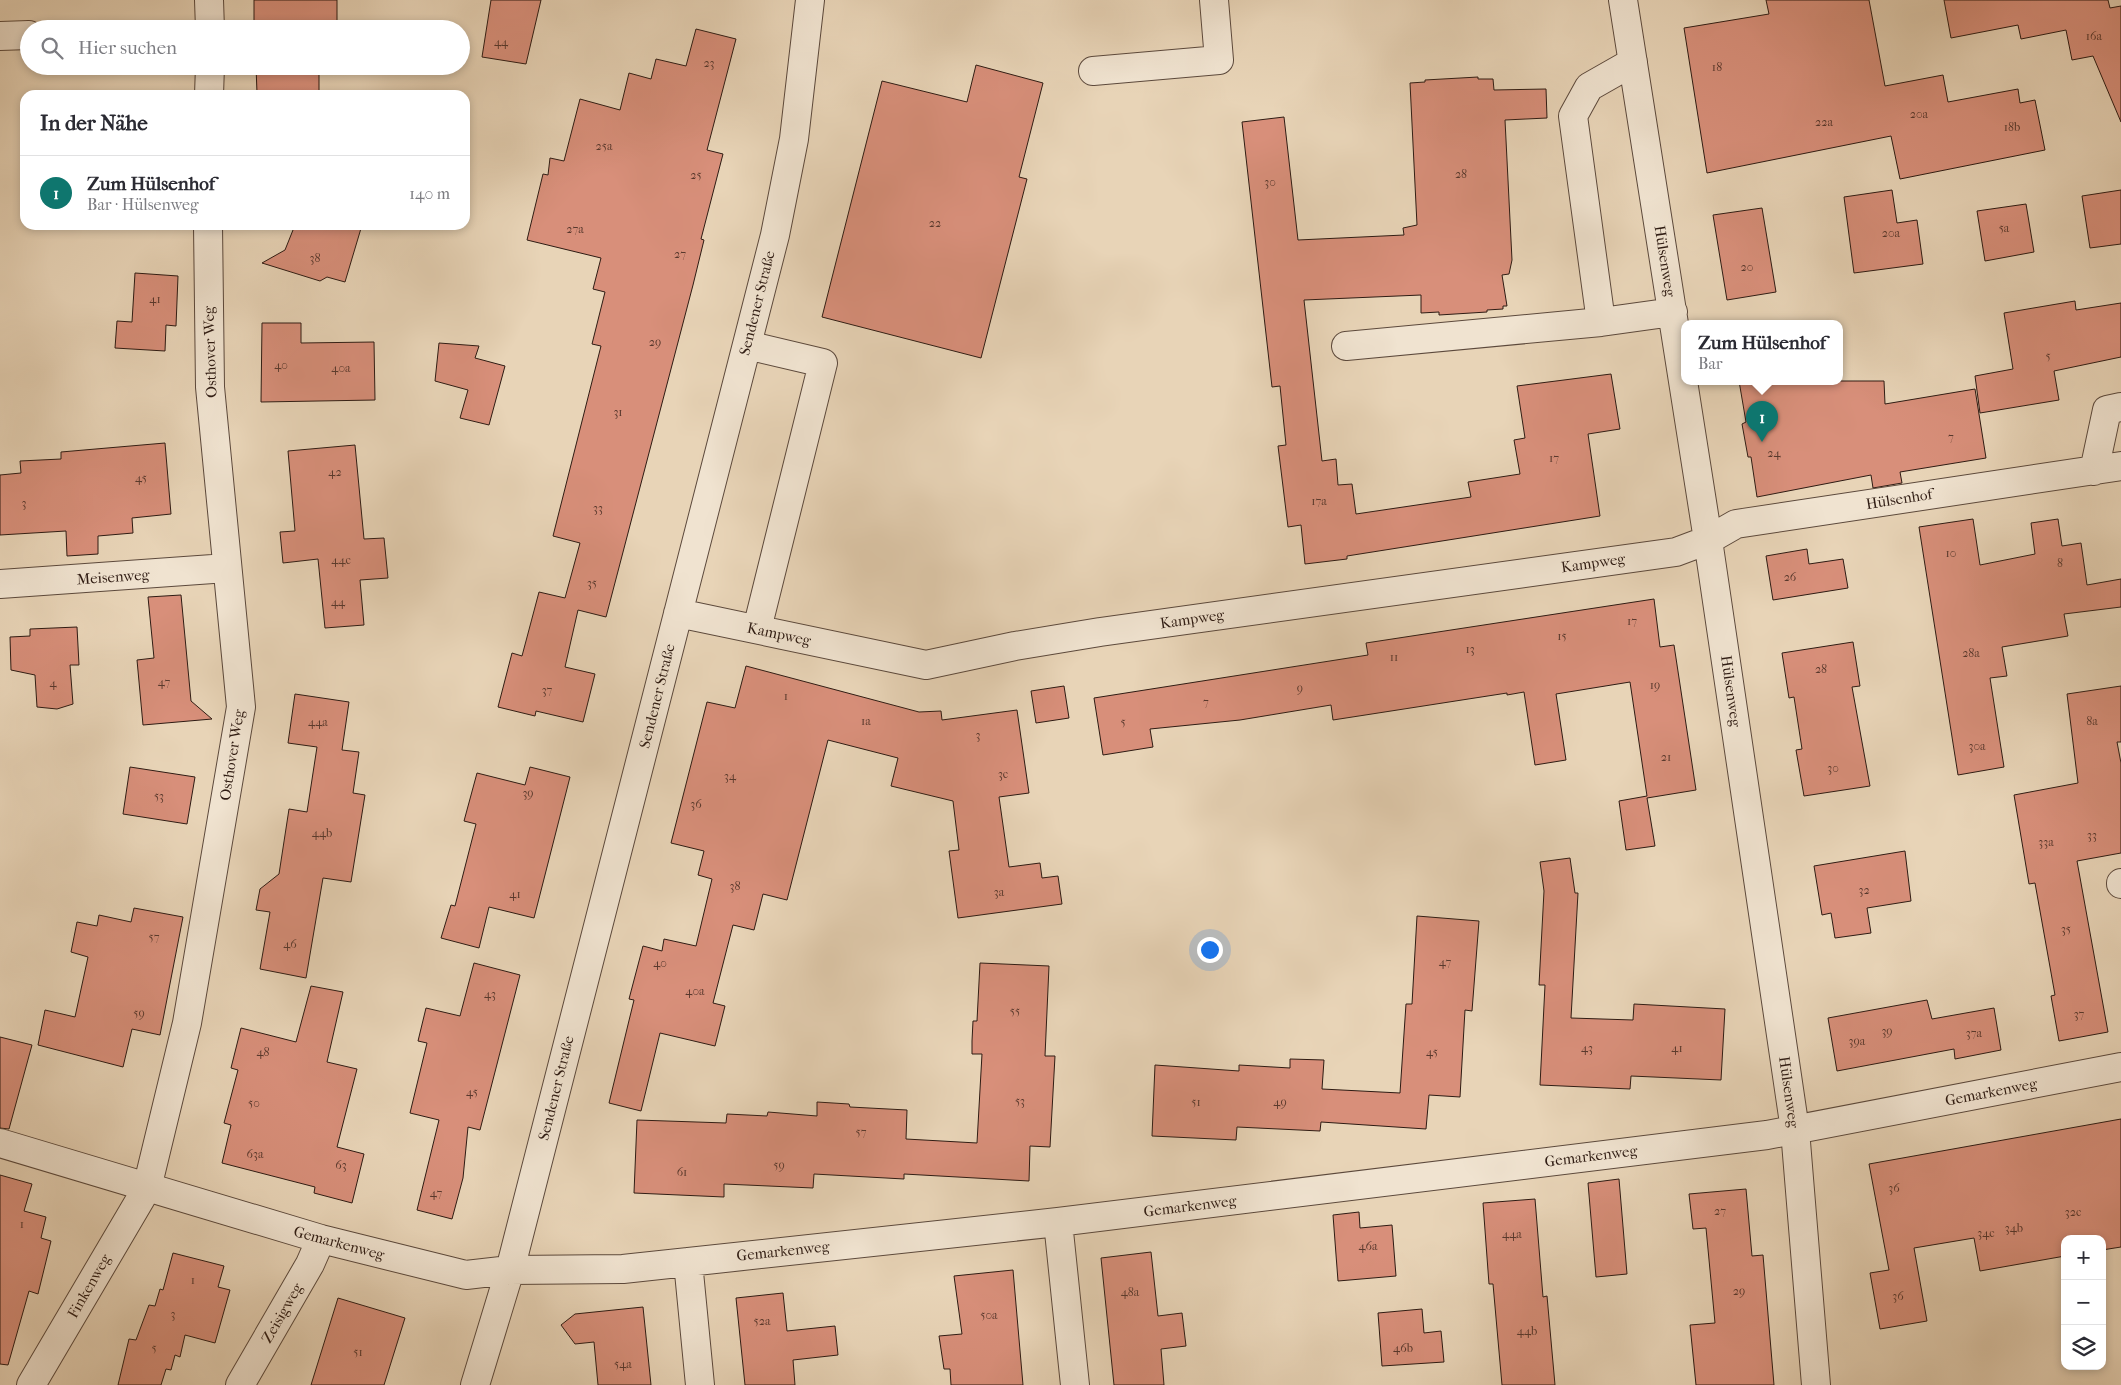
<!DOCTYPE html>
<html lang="de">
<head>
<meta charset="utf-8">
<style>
  body { margin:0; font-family:"IM FELL French Canon",serif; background:#f2f2f3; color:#2b2b33 }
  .controls { position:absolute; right:15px; bottom:15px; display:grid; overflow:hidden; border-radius:10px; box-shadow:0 2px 8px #0003 }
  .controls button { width:45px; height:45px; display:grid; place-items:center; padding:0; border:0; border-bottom:1px solid #e1e1e2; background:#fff; color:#2b2b33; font:25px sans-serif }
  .you { position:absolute; left:1209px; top:949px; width:18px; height:18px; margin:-12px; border:4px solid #fff; border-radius:50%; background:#1a73e8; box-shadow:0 0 0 8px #1a73e833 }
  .badge { display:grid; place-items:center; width:32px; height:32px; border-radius:50%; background:#0f766e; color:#fff; font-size:16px; font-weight:700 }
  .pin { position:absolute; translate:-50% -41px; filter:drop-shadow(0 1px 2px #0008) }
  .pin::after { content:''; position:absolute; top:26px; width:18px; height:15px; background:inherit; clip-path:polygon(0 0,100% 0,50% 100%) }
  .popup { position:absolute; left:1681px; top:320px; width:162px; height:65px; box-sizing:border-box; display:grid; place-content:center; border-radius:10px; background:#fff; filter:drop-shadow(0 1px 4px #0005); font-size:16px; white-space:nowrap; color:#7c7c81 }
  .popup b { font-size:19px; color:#2b2b33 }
  .popup::after { content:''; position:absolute; left:50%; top:100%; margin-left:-10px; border:10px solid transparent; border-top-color:#fff }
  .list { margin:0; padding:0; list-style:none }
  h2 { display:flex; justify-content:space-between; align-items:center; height:65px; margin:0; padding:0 20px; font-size:21px }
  h2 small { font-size:16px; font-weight:400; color:#7c7c81 }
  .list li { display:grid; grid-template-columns:32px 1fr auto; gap:15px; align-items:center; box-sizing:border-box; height:75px; padding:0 20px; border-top:1px solid #e1e1e2 }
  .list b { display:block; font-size:19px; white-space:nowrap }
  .list p { margin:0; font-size:16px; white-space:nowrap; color:#7c7c81 }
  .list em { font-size:16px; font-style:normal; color:#7c7c81 }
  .icon { flex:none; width:28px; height:28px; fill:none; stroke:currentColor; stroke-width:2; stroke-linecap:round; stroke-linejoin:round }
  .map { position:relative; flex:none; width:2121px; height:1385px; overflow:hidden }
  .search { position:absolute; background:#fff; box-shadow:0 2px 8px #0003; left:20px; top:20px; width:450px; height:55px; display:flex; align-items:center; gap:12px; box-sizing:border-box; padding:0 18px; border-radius:28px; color:#7c7c81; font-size:19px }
  .panel { position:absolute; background:#fff; box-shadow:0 2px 8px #0003; left:20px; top:90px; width:450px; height:140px; border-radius:15px }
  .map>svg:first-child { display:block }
  .building { fill:#d88f7a; stroke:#2e1b13 }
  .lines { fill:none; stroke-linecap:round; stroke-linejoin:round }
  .minor-casing { stroke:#5c493c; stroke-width:30 }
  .minor { stroke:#f0e3d0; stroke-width:28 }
  .labels { text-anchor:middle; stroke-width:5; stroke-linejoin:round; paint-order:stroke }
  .number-label { font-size:12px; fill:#58382d }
  .street-label { font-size:15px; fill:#2e1b13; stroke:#f0e3d0 }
</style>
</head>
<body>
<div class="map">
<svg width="2121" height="1385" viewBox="0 0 2121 1385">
  <rect width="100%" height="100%" fill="#e8d4b7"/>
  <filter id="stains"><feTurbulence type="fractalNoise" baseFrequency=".004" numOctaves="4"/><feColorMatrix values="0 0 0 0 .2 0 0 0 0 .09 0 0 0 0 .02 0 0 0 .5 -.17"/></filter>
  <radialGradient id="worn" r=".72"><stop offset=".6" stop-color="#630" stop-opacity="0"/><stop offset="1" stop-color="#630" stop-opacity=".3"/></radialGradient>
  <!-- building -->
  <path class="building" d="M 254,0 L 337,0 L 337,29 L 254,29 Z
    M 491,0 L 541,0 L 526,64 L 482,57 Z
    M 1766,0 L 1869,0 L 1885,86 L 1943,75 L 1948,102 L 2018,89 L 2020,103 L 2035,100 L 2045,150 L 1900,179 L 1891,136 L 1707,173 L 1684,28 L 1769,14 Z
    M 1944,0 L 2108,0 L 2110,8 L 2121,6 L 2121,122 L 2093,56 L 2072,60 L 2066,30 L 2021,39 L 2018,25 L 1951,38 Z
    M 696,29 L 736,39 L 707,150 L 723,154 L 701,239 L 704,240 L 693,285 L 606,617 L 578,610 L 565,667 L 595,674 L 583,722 L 536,711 L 535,716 L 498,707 L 512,653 L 522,656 L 539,592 L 565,598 L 580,543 L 553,536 L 601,346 L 592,344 L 605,292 L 593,289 L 601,258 L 527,240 L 543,174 L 548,175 L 550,158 L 564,161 L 580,99 L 620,110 L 629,73 L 651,79 L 656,59 L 686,66 Z
    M 976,65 L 1043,83 L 1019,177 L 1027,179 L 981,358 L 822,317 L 882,81 L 967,102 Z
    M 256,66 L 337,66 L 337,68 L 319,68 L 319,91 L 257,93 Z
    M 1478,77 L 1478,79 L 1493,79 L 1494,90 L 1546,89 L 1547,118 L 1505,120 L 1512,260 L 1509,274 L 1502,275 L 1507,306 L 1503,306 L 1503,309 L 1487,310 L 1487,312 L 1439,315 L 1439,312 L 1421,313 L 1421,295 L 1304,300 L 1322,461 L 1336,459 L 1338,485 L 1352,484 L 1356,514 L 1471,497 L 1468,482 L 1520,474 L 1514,440 L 1525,438 L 1517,386 L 1611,374 L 1620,429 L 1588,434 L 1600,516 L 1347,556 L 1347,559 L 1305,564 L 1301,525 L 1288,527 L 1278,446 L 1286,445 L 1280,386 L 1272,387 L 1242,122 L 1284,117 L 1298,240 L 1404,235 L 1403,228 L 1417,225 L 1410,83 L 1425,82 L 1425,80 Z
    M 1892,190 L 1897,223 L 1917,220 L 1923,264 L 1854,273 L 1844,197 Z
    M 2121,190 L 2121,244 L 2090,248 L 2082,196 Z
    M 2026,204 L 2034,252 L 1985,261 L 1977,211 Z
    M 1762,208 L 1776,292 L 1727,300 L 1713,215 Z
    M 295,225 L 362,225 L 345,282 L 327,277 L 320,281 L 262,263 L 285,250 Z
    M 135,273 L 178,276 L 176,326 L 166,325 L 165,351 L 115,348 L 117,321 L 132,322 Z
    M 2075,301 L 2076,310 L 2121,303 L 2121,357 L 2054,371 L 2059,400 L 1980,413 L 1975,376 L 2013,369 L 2004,313 Z
    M 262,323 L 301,323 L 301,343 L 374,342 L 375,400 L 261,402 Z
    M 439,343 L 479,346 L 475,358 L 505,366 L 489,425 L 460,418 L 468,390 L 435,381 Z
    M 1739,381 L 1884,381 L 1885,404 L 1975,389 L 1986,458 L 1900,472 L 1902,483 L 1873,488 L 1871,475 L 1757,497 L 1751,457 L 1748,457 L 1742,424 L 1746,422 Z
    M 165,443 L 171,514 L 132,518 L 133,533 L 98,536 L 98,554 L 67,556 L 66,531 L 0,535 L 0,475 L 21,473 L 20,461 L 61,459 L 61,452 Z
    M 355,445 L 364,539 L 384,538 L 388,578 L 360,580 L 364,625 L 325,628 L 318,559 L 283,563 L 280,532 L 295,531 L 288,451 Z
    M 1973,519 L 1980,565 L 2035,554 L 2031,523 L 2058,519 L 2062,546 L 2081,543 L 2087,585 L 2121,579 L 2121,607 L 2064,614 L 2068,636 L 2002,647 L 2007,676 L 1990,678 L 2004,767 L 1958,775 L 1919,527 Z
    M 1807,549 L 1809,564 L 1843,559 L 1848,588 L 1773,600 L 1766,556 Z
    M 181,595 L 191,701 L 212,719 L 143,725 L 137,660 L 154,658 L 148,597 Z
    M 1654,599 L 1660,647 L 1674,645 L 1696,790 L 1647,798 L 1655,846 L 1626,850 L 1619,801 L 1647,796 L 1630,682 L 1556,694 L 1566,760 L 1535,765 L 1524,692 L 1507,695 L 1507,693 L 1333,720 L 1331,705 L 1240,720 L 1150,729 L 1153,747 L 1103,755 L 1094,698 L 1368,655 L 1366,643 Z
    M 77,627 L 79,665 L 70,665 L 73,704 L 57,709 L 37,707 L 35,675 L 11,670 L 10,637 L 30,636 L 30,629 Z
    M 1853,642 L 1860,686 L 1852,687 L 1870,786 L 1804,796 L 1796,750 L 1802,749 L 1794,697 L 1789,698 L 1782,653 Z
    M 746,666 L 919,712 L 941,711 L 942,720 L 1017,710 L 1029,793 L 999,797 L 1009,867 L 1040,863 L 1042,878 L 1058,876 L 1062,904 L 958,918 L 949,851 L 959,850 L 953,801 L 891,786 L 898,758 L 828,740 L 787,900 L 763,894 L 754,930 L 733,925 L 713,1003 L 725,1006 L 715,1046 L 660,1033 L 641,1111 L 609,1103 L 634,1000 L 629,999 L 643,946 L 662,951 L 664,939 L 696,946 L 712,879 L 698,875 L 704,851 L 671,843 L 707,702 L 735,708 Z
    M 1064,686 L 1069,718 L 1036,723 L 1031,691 Z
    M 2121,686 L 2121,742 L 2117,742 L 2121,763 L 2121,853 L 2077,861 L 2108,1032 L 2059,1041 L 2051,996 L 2055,995 L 2035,883 L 2029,884 L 2014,795 L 2078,783 L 2067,694 Z
    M 295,694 L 349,702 L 342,750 L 359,752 L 353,793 L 365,795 L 351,882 L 323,878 L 306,978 L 260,969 L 270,912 L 256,910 L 260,889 L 279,874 L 289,809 L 307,812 L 317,747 L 288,743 Z
    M 130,767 L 195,777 L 187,824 L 123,814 Z
    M 530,767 L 570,777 L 534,918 L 489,907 L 479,948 L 441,938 L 451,905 L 455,906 L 476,824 L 464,821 L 477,773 L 525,785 Z
    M 1905,851 L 1911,901 L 1867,908 L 1871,933 L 1835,938 L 1831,913 L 1822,915 L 1814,866 Z
    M 1570,858 L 1575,893 L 1578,893 L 1571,1018 L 1633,1020 L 1634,1004 L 1725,1009 L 1721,1080 L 1631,1076 L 1630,1089 L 1540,1085 L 1545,985 L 1539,985 L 1544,891 L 1540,862 Z
    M 134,908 L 183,917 L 160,1035 L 132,1029 L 123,1067 L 38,1045 L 45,1010 L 75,1017 L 88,957 L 71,952 L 77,922 L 97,926 L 99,915 L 131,922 Z
    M 1417,916 L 1479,921 L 1472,1011 L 1465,1010 L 1460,1097 L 1429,1095 L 1426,1129 L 1321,1122 L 1320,1131 L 1237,1127 L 1236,1140 L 1152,1136 L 1155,1065 L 1239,1071 L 1239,1065 L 1290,1068 L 1290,1059 L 1324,1060 L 1322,1089 L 1400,1093 L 1406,1004 L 1412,1004 Z
    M 474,963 L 520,975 L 480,1130 L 468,1127 L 463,1178 L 452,1219 L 417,1210 L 439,1120 L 410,1113 L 427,1043 L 418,1041 L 426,1008 L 460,1016 Z
    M 980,963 L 1049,966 L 1045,1056 L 1055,1056 L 1050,1147 L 1030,1146 L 1029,1181 L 904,1174 L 904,1179 L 814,1174 L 813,1188 L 724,1184 L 724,1197 L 634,1193 L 637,1120 L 726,1123 L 727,1114 L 767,1116 L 768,1112 L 817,1116 L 817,1102 L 849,1104 L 850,1107 L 907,1110 L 906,1139 L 977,1143 L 982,1054 L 972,1054 L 972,1041 L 973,1021 L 977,1021 Z
    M 311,986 L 343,992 L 327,1062 L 357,1069 L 337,1147 L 364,1154 L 352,1203 L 314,1193 L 315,1187 L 222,1163 L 231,1125 L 224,1123 L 238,1070 L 231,1068 L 241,1028 L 296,1042 Z
    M 1927,1000 L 1932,1019 L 1994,1008 L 2001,1050 L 1955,1059 L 1954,1049 L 1837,1071 L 1828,1018 Z
    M 0,1037 L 32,1045 L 9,1129 L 0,1128 Z
    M 2121,1119 L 2121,1247 L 2102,1250 L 2102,1239 L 2065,1239 L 2065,1256 L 1980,1271 L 1974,1238 L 1914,1248 L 1927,1321 L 1880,1329 L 1870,1273 L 1889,1270 L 1869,1164 Z
    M 0,1175 L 32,1184 L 24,1211 L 46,1217 L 41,1238 L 51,1241 L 38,1294 L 29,1291 L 8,1365 L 0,1364 Z
    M 1619,1179 L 1627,1274 L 1596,1277 L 1588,1183 Z
    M 1746,1189 L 1752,1256 L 1763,1255 L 1774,1385 L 1696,1385 L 1690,1325 L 1715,1323 L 1706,1228 L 1693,1229 L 1689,1194 Z
    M 1535,1199 L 1543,1297 L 1547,1296 L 1555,1385 L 1502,1385 L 1493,1284 L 1489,1284 L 1483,1203 Z
    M 1359,1212 L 1360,1228 L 1392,1225 L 1396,1276 L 1338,1281 L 1333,1215 Z
    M 1151,1252 L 1158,1316 L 1182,1313 L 1186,1346 L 1161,1349 L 1164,1385 L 1114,1385 L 1101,1258 Z
    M 173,1253 L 224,1266 L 218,1287 L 230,1290 L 215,1343 L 185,1335 L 180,1357 L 175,1355 L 171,1370 L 166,1369 L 161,1385 L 118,1385 L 129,1339 L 136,1340 L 149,1305 L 155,1306 L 160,1289 L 163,1290 Z
    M 1013,1270 L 1023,1385 L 951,1385 L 950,1369 L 944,1369 L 939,1336 L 962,1334 L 954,1276 Z
    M 783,1293 L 787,1331 L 835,1326 L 838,1355 L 793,1360 L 795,1385 L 745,1385 L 736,1298 Z
    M 338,1298 L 405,1318 L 384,1385 L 311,1385 Z
    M 643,1307 L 651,1385 L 598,1385 L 594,1342 L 575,1344 L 561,1325 L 575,1314 Z
    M 1422,1309 L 1424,1333 L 1441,1331 L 1444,1362 L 1382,1366 L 1378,1313 Z"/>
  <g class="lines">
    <!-- minor casing -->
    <g class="minor-casing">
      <path id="minor" d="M 209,0 L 210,29
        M 1623,0 L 1708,540 L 1795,1130 L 1816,1385
        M 0,36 L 29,35
        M 1093,71 L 1219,60 L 1214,0
        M 209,95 L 210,66
        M 1601,322 L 1573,116 L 1589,87 L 1633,62
        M 747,345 L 823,363 L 757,629
        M 1346,346 L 1601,322 L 1673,312
        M 2094,471 L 2107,410 L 2121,407
        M 0,584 L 227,568
        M 678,613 L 926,665 L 1015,646 L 1100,632 L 1676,552 L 1708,540 L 1736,524 L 2121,466
        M 2121,883 L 2121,884
        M 0,1143 L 321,1239 L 466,1275 L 510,1270 L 623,1269 L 1058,1222 L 1767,1135 L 2121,1067
        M 1058,1222 L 1075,1385
        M 688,1262 L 700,1385
        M 31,1385 L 147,1188 L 187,1023 L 241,707 L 210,387 L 208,225
        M 240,1385 L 310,1264 L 321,1239
        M 475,1385 L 510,1270 L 775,235 L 794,139 L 810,0"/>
    </g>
    <!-- minor -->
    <use href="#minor" class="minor"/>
  </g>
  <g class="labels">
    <!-- number labels -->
    <g class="number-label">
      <text x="2094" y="40">16a</text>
      <text x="501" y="46">44</text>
      <text x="709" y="67">23</text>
      <text x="1717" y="71">18</text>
      <text x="1919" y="118">20a</text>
      <text x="1824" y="126">22a</text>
      <text x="2012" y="131">18b</text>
      <text x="604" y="150">25a</text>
      <text x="1461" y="178">28</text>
      <text x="696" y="179">25</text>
      <text x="1270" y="186">30</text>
      <text x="935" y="227">22</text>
      <text x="2004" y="232">5a</text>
      <text x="575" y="233">27a</text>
      <text x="1891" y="237">20a</text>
      <text x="680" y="258">27</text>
      <text x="315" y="262">38</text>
      <text x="1747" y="271">20</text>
      <text x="155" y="303">41</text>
      <text x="655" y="346">29</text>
      <text x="2048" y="360">5</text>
      <text x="281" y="369">40</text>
      <text x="341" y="372">40a</text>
      <text x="618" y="416">31</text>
      <text x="1951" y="441">7</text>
      <text x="1774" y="457">24</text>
      <text x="1554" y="462">17</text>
      <text x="335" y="476">42</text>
      <text x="141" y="482">45</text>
      <text x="1319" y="505">17a</text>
      <text x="24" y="507">3</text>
      <text x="598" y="512">33</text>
      <text x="1951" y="557">10</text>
      <text x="341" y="564">44c</text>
      <text x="2060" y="567">8</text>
      <text x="1790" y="581">26</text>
      <text x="592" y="587">35</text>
      <text x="338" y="606">44</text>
      <text x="1632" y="625">17</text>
      <text x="1562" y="640">15</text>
      <text x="1470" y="653">13</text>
      <text x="1971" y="657">28a</text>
      <text x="1394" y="661">11</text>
      <text x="1821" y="673">28</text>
      <text x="164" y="686">47</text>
      <text x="53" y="687">4</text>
      <text x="1655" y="689">19</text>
      <text x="1300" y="692">9</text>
      <text x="547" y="694">37</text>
      <text x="786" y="700">1</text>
      <text x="1206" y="706">7</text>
      <text x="866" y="725">1a</text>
      <text x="2092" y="725">8a</text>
      <text x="318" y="726">44a</text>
      <text x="1123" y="726">5</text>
      <text x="978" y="739">3</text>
      <text x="1977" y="750">30a</text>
      <text x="1666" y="761">21</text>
      <text x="1833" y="772">30</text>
      <text x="1003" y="778">3c</text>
      <text x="730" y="780">34</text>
      <text x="528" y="797">39</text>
      <text x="159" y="800">53</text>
      <text x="696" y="808">36</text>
      <text x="322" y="837">44b</text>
      <text x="2092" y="839">33</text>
      <text x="2046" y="846">33a</text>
      <text x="735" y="890">38</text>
      <text x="1864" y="894">32</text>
      <text x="999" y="896">3a</text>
      <text x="515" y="898">41</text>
      <text x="2066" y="933">35</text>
      <text x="154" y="941">57</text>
      <text x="290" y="948">46</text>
      <text x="1445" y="966">47</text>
      <text x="660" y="967">40</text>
      <text x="695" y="995">40a</text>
      <text x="490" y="998">43</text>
      <text x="1015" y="1015">55</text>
      <text x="139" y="1017">59</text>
      <text x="2079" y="1018">37</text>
      <text x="1887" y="1035">39</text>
      <text x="1974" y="1037">37a</text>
      <text x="1857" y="1045">39a</text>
      <text x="1587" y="1052">43</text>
      <text x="1677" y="1052">41</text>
      <text x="263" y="1056">48</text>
      <text x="1432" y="1056">45</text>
      <text x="472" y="1096">45</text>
      <text x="1020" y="1105">53</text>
      <text x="1196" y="1106">51</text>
      <text x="1280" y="1106">49</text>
      <text x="254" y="1107">50</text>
      <text x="861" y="1136">57</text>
      <text x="255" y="1158">63a</text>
      <text x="341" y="1169">63</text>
      <text x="779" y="1169">59</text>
      <text x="682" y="1176">61</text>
      <text x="1894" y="1192">36</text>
      <text x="436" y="1197">47</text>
      <text x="1720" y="1215">27</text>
      <text x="2073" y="1216">32c</text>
      <text x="22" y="1228">1</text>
      <text x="2014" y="1232">34b</text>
      <text x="1986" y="1237">34c</text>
      <text x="1512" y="1238">44a</text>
      <text x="1368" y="1250">46a</text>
      <text x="193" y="1284">1</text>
      <text x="1739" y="1295">29</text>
      <text x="1130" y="1296">48a</text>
      <text x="1898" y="1300">36</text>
      <text x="173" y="1318">3</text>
      <text x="989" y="1319">50a</text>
      <text x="762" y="1325">52a</text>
      <text x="1527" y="1335">44b</text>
      <text x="154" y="1352">5</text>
      <text x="1403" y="1352">46b</text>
      <text x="358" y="1356">51</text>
      <text x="623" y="1368">54a</text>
    </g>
    <!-- street labels -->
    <g class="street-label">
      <text transform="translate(1665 261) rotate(81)" y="5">Hülsenweg</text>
      <text transform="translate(757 303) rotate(-76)" y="5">Sendener Straße</text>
      <text transform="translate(210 352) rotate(-92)" y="5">Osthover Weg</text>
      <text transform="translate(1899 499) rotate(-9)" y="5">Hülsenhof</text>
      <text transform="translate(1593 563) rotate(-8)" y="5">Kampweg</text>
      <text transform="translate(113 577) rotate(-4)" y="5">Meisenweg</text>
      <text transform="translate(1192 619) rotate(-8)" y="5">Kampweg</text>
      <text transform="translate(779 634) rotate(12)" y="5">Kampweg</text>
      <text transform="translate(1731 691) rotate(82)" y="5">Hülsenweg</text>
      <text transform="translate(657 696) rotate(-76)" y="5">Sendener Straße</text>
      <text transform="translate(232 755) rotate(-81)" y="5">Osthover Weg</text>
      <text transform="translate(556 1088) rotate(-76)" y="5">Sendener Straße</text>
      <text transform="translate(1789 1092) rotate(82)" y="5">Hülsenweg</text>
      <text transform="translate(1991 1092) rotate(-11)" y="5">Gemarkenweg</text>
      <text transform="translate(1591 1156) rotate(-7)" y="5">Gemarkenweg</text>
      <text transform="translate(1190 1206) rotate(-7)" y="5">Gemarkenweg</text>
      <text transform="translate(339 1243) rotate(15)" y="5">Gemarkenweg</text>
      <text transform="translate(783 1251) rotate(-6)" y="5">Gemarkenweg</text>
      <text transform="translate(89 1286) rotate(-60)" y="5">Finkenweg</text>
      <text transform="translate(282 1313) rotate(-60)" y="5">Zeisigweg</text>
    </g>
  </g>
  <rect width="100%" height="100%" filter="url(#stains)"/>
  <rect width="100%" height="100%" fill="url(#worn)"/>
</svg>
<div class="controls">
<button>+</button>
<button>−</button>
<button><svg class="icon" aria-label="layers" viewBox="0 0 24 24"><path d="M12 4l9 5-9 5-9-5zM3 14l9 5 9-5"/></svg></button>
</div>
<div class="you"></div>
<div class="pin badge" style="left:1762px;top:442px">1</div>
<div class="popup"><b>Zum Hülsenhof</b>Bar</div>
<div class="search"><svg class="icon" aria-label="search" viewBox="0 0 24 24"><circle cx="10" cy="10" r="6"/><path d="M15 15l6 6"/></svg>Hier suchen</div>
<section class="panel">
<h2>In der Nähe<small></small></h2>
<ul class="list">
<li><span class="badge">1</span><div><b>Zum Hülsenhof</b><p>Bar · Hülsenweg</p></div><em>140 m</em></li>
</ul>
</section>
</div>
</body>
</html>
